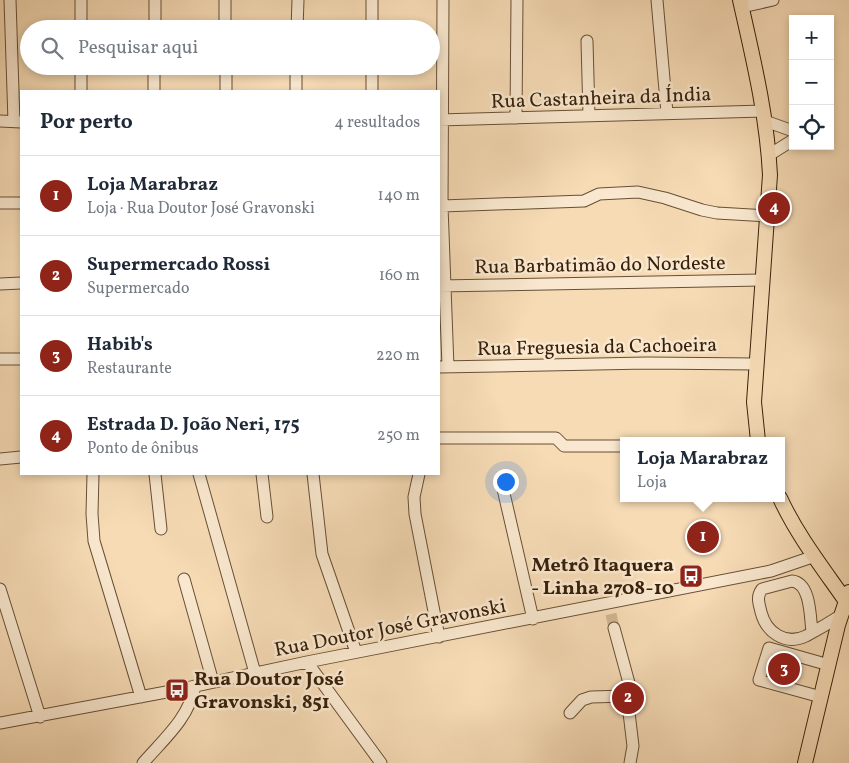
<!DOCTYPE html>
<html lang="pt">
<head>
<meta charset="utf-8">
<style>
  body { margin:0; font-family:Vollkorn,serif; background:#f6f6f7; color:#1f2937 }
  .controls { position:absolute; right:15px; top:15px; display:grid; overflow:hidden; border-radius:0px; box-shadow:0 2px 8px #0003 }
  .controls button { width:45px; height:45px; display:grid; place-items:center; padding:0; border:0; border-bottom:1px solid #e0e1e3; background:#fff; color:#1f2937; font:25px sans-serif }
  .you { position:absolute; left:505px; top:481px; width:18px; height:18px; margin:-12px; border:4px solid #fff; border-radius:50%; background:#1a73e8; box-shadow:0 0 0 8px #1a73e833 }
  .badge { display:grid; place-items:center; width:32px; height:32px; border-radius:50%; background:#8f2418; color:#fff; font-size:16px; font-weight:700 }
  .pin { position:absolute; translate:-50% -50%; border:2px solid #fff; box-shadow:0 1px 5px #0006 }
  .popup { position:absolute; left:620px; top:437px; width:165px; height:65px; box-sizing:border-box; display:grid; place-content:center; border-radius:0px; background:#fff; filter:drop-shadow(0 1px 4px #0005); font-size:16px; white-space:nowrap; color:#747a83 }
  .popup b { font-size:19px; color:#1f2937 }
  .popup::after { content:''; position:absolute; left:50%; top:100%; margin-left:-10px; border:10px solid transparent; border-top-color:#fff }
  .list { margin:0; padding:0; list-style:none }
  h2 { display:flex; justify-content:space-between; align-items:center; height:65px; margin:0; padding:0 20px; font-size:21px }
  h2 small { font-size:16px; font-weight:400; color:#747a83 }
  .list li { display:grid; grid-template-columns:32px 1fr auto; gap:15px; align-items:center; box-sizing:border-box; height:80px; padding:0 20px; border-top:1px solid #e0e1e3 }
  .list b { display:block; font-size:19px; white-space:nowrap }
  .list p { margin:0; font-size:16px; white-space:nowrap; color:#747a83 }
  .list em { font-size:16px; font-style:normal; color:#747a83 }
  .icon { flex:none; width:28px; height:28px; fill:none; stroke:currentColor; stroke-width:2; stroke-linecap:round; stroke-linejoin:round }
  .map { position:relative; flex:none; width:849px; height:763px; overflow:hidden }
  .search { position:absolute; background:#fff; box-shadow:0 2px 8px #0003; left:20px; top:20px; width:420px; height:55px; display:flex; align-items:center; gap:12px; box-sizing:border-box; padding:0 18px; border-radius:28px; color:#747a83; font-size:19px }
  .panel { position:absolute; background:#fff; box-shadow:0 2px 8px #0003; left:20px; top:90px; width:420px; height:385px; border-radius:0px }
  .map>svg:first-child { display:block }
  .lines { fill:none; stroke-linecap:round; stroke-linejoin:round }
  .minor-tunnel { stroke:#d0b693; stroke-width:11; stroke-dasharray:11 5.5; stroke-linecap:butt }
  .minor-casing { stroke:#684f35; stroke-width:13 }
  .major-casing { stroke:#38200a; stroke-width:16 }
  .minor { stroke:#f9e8cf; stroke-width:11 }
  .major { stroke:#f6dbb5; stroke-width:14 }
  .labels { text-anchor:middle; stroke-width:5; stroke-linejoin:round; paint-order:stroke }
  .street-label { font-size:20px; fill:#38200a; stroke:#f9e8cf }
  .poi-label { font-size:20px; font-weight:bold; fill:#38200a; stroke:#f9e8cf; text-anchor:end }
</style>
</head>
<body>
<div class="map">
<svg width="849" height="763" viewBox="0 0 849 763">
  <rect width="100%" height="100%" fill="#f6dbb5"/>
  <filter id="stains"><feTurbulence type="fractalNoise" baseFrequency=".004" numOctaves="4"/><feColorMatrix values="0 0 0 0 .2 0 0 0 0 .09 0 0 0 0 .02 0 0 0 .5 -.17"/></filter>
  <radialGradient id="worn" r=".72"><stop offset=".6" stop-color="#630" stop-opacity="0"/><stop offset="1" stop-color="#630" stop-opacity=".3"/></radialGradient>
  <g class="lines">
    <!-- minor-tunnel -->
    <path class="minor-tunnel" d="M 611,614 L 614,628"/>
    <!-- minor casing -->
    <g class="minor-casing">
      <path id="minor" d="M 10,0 L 14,122
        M 225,0 L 225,29
        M 443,0 L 442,206 L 448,367
        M 657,0 L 667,113
        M 742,7 L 773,0
        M 81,29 L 81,0
        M 155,29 L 155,0
        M 297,29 L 298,0
        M 372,29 L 372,0
        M 587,41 L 589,116
        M 226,66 L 226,91
        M 81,91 L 81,66
        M 154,91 L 154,66
        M 296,91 L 296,66
        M 372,91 L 372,66
        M 516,118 L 517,0
        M 439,120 L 764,111
        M 0,121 L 21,122
        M 765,121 L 793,131
        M 769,155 L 793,140
        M 0,203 L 21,203
        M 442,206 L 584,201 L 599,194 L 638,192 L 665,198 L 702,210 L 717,213 L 768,216
        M 0,284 L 21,283
        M 439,286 L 761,280
        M 0,359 L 21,359
        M 439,367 L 647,363 L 756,364
        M 439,438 L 556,438 L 564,446 L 624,446
        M 0,459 L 21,457
        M 93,474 L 92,514 L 94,541 L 141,697
        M 155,474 L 161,529
        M 199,474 L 255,673
        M 262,474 L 267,517
        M 313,474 L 322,554 L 356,652
        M 419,474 L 414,497 L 415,514 L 439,637
        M 503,489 L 533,619
        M 184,579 L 213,682
        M 0,589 L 40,717
        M 614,628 L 629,683 L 627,696 L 633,746 L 630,763
        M 812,632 C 810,617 811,583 792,581 L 762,589 C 756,597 759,603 761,612 C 766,632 785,646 806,636 C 817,630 829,623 840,616
        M 307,662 L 381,763
        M 821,697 L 759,680 L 769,648 L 829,665
        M 570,713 L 582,700 L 591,697 L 627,696
        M 0,723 L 177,690 L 307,662 L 771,571 L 815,556
        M 143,763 C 164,739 189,718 195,686"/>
    </g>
    <!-- major casing -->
    <g class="major-casing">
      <path id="major" d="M 740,0 C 753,58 767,115 770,175 L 754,402 L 758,441
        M 780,498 C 797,535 822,567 845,600
        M 805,763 L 838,625 L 849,592"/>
    </g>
    <!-- minor -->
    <use href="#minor" class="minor"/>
    <!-- major -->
    <use href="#major" class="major"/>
  </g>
  <!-- icons -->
  <defs>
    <g id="bus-square" transform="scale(1.25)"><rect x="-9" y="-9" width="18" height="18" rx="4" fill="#8f2418" stroke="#f9e8cf"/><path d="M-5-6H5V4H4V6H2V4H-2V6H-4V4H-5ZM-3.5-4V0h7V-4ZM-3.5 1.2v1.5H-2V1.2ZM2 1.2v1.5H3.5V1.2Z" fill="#fff"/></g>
  </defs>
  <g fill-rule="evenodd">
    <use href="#bus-square" x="691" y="576"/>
    <use href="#bus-square" x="177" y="690"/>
  </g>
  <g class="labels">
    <!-- street labels -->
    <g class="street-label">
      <text transform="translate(601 97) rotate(-2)" y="7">Rua Castanheira da Índia</text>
      <text transform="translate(600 264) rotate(-1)" y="7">Rua Barbatimão do Nordeste</text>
      <text transform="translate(597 346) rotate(-1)" y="7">Rua Freguesia da Cachoeira</text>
      <text transform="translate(390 627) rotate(-11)" y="7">Rua Doutor José Gravonski</text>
    </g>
    <!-- poi labels -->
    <g class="poi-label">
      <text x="674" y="571">Metrô Itaquera<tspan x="674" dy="23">- Linha 2708-10</tspan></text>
      <text x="194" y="685" text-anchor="start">Rua Doutor José<tspan x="194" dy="23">Gravonski, 851</tspan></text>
    </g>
  </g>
  <rect width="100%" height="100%" filter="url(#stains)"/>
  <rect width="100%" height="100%" fill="url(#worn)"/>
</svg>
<div class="controls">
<button>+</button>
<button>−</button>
<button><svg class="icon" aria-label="locate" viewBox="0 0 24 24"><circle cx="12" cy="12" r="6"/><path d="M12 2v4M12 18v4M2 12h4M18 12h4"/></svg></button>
</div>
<div class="you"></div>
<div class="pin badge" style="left:703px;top:537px">1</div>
<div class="popup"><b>Loja Marabraz</b>Loja</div>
<div class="pin badge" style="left:628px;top:698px">2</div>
<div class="pin badge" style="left:784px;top:669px">3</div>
<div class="pin badge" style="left:774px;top:208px">4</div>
<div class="search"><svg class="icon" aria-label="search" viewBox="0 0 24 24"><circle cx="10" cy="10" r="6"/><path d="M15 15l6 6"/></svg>Pesquisar aqui</div>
<section class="panel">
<h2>Por perto<small>4 resultados</small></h2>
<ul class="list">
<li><span class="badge">1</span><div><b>Loja Marabraz</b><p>Loja · Rua Doutor José Gravonski</p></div><em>140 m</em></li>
<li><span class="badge">2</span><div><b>Supermercado Rossi</b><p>Supermercado</p></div><em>160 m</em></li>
<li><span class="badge">3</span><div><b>Habib's</b><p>Restaurante</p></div><em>220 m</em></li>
<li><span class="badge">4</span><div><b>Estrada D. João Neri, 175</b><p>Ponto de ônibus</p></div><em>250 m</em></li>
</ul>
</section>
</div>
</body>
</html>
